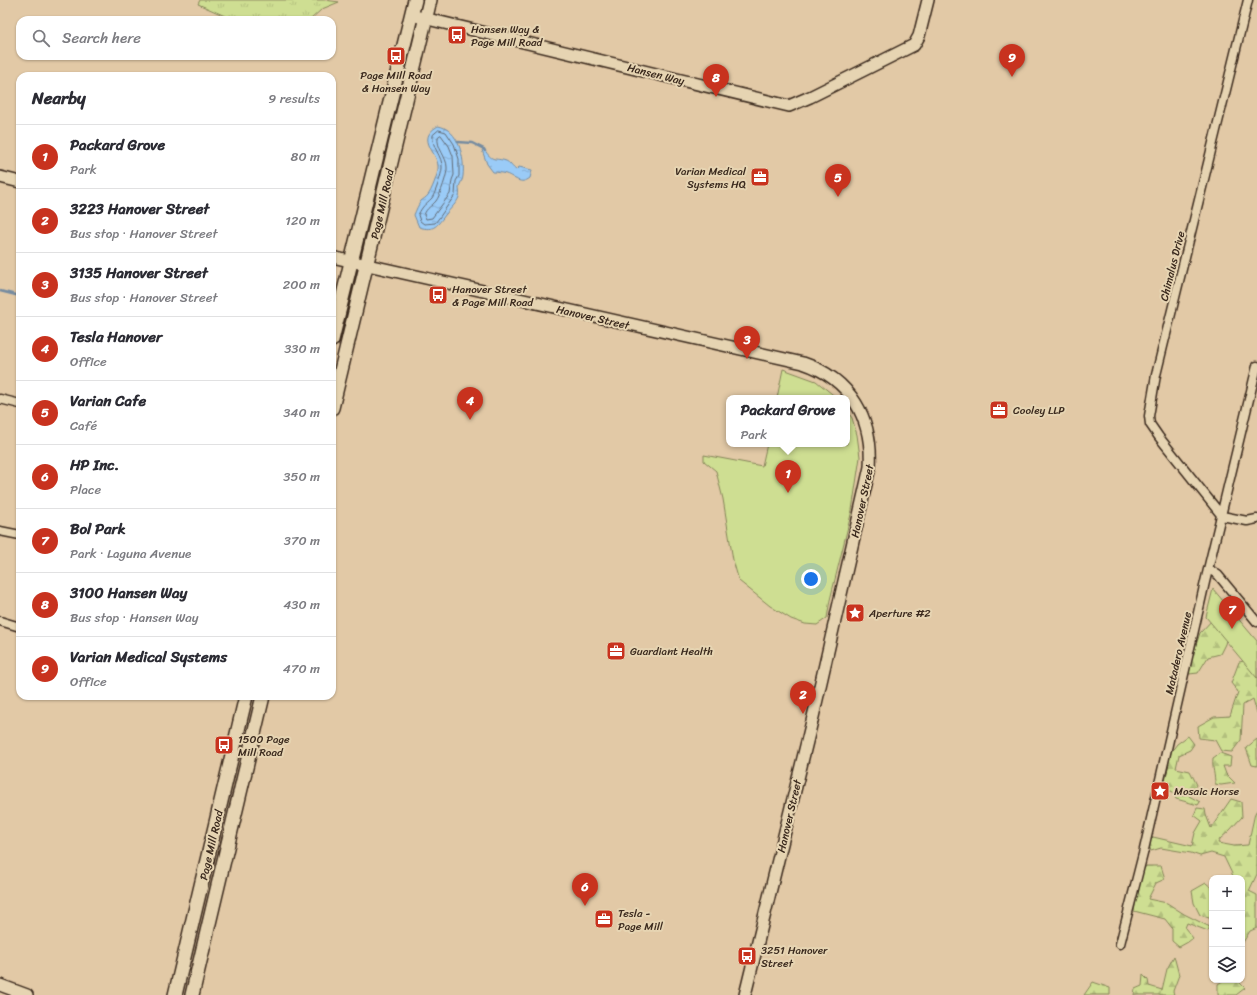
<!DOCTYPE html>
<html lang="en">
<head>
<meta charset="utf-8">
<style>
  body { margin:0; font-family:Sriracha,sans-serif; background:#f7f7f7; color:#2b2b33 }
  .controls { position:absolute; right:12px; bottom:12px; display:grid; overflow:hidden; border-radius:8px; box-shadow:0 1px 3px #0004 }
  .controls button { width:36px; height:36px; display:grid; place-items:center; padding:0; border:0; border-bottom:1px solid #e1e1e2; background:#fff; color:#2b2b33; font:20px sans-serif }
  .you { position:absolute; left:811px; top:579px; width:14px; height:14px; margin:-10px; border:3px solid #fff; border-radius:50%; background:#1a73e8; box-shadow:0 0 0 6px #1a73e833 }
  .badge { display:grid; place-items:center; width:26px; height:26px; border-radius:50%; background:#c8321e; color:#fff; font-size:13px; font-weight:700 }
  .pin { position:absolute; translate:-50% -33px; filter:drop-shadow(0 1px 2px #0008) }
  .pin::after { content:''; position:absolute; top:21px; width:14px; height:12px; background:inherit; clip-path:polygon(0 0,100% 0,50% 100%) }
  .popup { position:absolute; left:726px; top:395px; width:124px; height:52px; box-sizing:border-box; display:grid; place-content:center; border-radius:8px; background:#fff; filter:drop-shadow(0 1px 3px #0005); font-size:13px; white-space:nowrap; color:#7c7c81 }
  .popup b { font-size:15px; color:#2b2b33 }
  .popup::after { content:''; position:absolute; left:50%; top:100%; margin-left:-8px; border:8px solid transparent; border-top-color:#fff }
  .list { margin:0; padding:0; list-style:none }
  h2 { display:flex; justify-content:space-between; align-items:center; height:52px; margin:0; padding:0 16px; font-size:17px }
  h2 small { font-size:13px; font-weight:400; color:#7c7c81 }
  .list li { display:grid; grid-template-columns:26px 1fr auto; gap:12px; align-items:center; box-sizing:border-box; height:64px; padding:0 16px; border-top:1px solid #e1e1e2 }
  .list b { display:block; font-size:15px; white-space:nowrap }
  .list p { margin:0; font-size:13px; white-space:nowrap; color:#7c7c81 }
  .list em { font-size:13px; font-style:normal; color:#7c7c81 }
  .icon { flex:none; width:22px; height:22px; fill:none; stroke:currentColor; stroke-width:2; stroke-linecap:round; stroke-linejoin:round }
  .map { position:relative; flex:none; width:1257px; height:995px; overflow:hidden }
  .search { position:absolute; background:#fff; box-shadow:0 1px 3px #0004; left:16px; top:16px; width:320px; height:44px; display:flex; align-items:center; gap:10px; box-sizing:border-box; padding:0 14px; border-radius:12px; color:#7c7c81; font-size:15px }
  .panel { position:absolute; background:#fff; box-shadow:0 1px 3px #0004; left:16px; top:72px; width:320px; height:628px; border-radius:12px }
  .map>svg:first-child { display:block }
  .grass { fill:url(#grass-tufts); stroke:#848458 }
  .forest { fill:url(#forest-firs); stroke:#848458 }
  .park { fill:#cede92; stroke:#848458 }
  .water { fill:url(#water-ripples); stroke:#748ba0 }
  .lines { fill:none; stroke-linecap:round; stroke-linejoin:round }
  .shore { stroke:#616a75; stroke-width:1 }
  .stream { stroke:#748ba0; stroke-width:2.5 }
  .minor-casing { stroke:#3b2a1e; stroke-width:11 }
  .tertiary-casing { stroke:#3b2a1e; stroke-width:14 }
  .primary-casing { stroke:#3b2a1e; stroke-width:16 }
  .minor { stroke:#e6d4b2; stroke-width:8 }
  .tertiary { stroke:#e6d4b2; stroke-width:11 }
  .primary { stroke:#e6d4b2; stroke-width:13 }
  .labels { text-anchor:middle; stroke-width:4; stroke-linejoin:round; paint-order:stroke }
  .poi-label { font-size:11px; fill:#3b2a1e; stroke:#e6d4b2; text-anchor:start }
  .street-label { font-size:11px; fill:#3b2a1e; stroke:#e6d4b2 }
</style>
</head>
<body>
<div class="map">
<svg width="1257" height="995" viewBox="0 0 1257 995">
  <defs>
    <pattern id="grass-tufts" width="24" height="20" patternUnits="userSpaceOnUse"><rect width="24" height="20" fill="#cede92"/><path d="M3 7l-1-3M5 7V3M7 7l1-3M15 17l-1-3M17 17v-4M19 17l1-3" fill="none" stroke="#b2bf7d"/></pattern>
    <pattern id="forest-firs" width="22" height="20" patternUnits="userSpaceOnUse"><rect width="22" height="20" fill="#cede92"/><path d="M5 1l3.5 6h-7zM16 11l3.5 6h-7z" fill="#b2bf7d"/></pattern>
    <pattern id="water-ripples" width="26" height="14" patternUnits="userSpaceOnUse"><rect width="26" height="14" fill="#9acbf7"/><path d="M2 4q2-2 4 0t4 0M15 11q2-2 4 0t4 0" fill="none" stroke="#86aed3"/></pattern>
  </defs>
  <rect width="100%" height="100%" fill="#e2c9a6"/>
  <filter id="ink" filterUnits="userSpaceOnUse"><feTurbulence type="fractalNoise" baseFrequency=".025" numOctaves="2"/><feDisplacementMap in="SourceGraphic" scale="8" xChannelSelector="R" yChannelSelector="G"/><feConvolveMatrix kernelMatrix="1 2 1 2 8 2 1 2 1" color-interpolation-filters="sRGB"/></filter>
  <g filter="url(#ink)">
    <!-- grass -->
    <path class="grass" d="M 200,0 L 325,0 L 339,2 L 322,9 L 310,20 L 234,20 L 198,4 Z"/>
    <!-- forest -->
    <path class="forest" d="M 1214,618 L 1228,633 L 1225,644 L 1220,654 L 1208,657 L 1198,673 L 1189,674 L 1191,660 L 1200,633 Z
      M 1250,660 L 1257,668 L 1257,713 L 1253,699 L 1243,705 L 1241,740 L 1232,752 L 1221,751 L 1215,740 L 1199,738 L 1198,726 L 1214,717 L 1230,716 L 1238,692 L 1231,683 L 1239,662 Z
      M 1188,736 L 1194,744 L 1190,750 L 1179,755 L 1176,768 L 1190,771 L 1197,785 L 1189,796 L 1200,802 L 1198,805 L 1176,799 L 1172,791 L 1163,792 L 1171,752 L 1177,744 Z
      M 1257,739 L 1257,766 L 1252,765 L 1246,748 Z
      M 1220,753 L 1231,757 L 1230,766 L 1223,766 L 1226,774 L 1235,783 L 1221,785 L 1215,784 C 1215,774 1212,769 1213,758 Z
      M 1231,799 L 1241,802 L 1242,817 L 1229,831 L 1220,839 L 1218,843 L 1234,846 L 1248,845 L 1255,813 L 1257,810 L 1257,874 L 1249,891 L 1257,895 L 1257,928 L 1250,931 L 1242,944 L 1242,878 L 1234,878 L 1224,857 L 1211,853 L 1200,856 L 1191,853 L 1161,848 L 1151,851 L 1148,843 L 1153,837 L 1192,846 L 1195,833 L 1202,821 L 1194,815 L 1197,808 L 1205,809 L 1206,815 L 1211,828 Z
      M 1146,866 L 1161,866 L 1165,879 L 1156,883 L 1148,899 L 1167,903 L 1184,914 L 1210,927 L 1208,931 L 1187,923 L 1185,928 L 1193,938 L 1188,942 L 1179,947 L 1172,941 L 1172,928 L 1165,919 L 1134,911 L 1141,873 Z
      M 1206,883 L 1212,888 L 1212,919 L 1200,915 L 1194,903 L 1192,891 Z
      M 1174,956 L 1179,975 L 1173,991 L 1174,995 L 1134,995 L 1135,989 L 1142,986 L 1143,975 L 1148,980 L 1149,986 L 1162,990 L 1167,969 Z
      M 1224,980 L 1237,980 L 1245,988 L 1236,995 L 1218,995 L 1218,984 Z
      M 1093,982 L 1110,988 L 1110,995 L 1084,995 Z"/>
    <!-- park -->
    <path class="park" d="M 783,369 L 816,381 L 837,398 L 777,398 Z
      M 847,411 L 852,418 L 857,435 L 860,457 L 852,510 L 830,600 L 827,618 L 817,625 L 805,624 L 791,619 L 770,606 L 739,581 L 733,560 L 723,499 L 716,471 L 704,461 L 704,455 L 762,466 L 767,444 L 847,444 Z
      M 1213,589 L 1257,641 L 1257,678 L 1206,617 Z"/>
    <!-- water -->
    <path class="water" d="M 438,126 C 459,129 465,159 463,176 C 463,180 460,183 459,187 C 459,190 460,194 459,197 C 457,203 450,209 446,214 C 437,225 435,232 419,227 L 414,215 C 416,210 418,205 421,201 C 423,199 426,198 428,195 C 431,192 438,174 438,169 C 440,153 414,140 438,126 Z
      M 484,149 C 493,163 494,157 506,161 C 509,162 513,168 516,170 L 519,167 L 532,170 L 530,178 C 520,186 515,177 506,174 C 502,173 497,172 493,172 L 487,164 L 482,150 Z"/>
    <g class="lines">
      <!-- shore -->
      <path class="shore" d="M 439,130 L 446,132 L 454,144 L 459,159 L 459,176 L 456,181 L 455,195 L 439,218 L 435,223 L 424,224 L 420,221 L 418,215 C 423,205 425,205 432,198 C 435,194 442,173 442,168 C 443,156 431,148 433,135 Z
        M 441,135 L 449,146 L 453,156 L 454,175 L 452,180 L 450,194 L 432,218 L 426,219 L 424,215 C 427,207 431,207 436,201 C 440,196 448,173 447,167 C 447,157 436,148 438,137 Z"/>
      <!-- stream -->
      <path class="stream" d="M 458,142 L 472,143 L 484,149 L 485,151
        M 0,291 L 20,296"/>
      <!-- minor casing -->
      <g class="minor-casing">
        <path id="minor" d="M 1248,0 L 1156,375 L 1149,416 L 1150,424 L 1159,437 L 1222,516 L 1247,521 L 1257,519
          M 0,399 L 20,404
          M 0,531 L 20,535
          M 1209,569 L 1218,575 L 1257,622
          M 0,621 L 20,627
          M 1120,944 L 1143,854 L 1205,582 L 1257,366"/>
      </g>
      <!-- tertiary casing -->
      <g class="tertiary-casing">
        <path id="tertiary" d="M 411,15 L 789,106 L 810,97 L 914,45 L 919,36 L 928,0
          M 0,177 L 20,182
          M 332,257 L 803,363 C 851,379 873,419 870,467 L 813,717 L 745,995
          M 0,985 L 27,995"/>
      </g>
      <!-- primary casing -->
      <g class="primary-casing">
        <path id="primary" d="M 332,340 L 415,0
          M 332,408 L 430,0
          M 175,995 L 246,696
          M 192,995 L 263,696"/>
      </g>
      <!-- minor -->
      <use href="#minor" class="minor"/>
      <!-- tertiary -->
      <use href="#tertiary" class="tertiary"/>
      <!-- primary -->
      <use href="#primary" class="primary"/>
    </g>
  </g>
  <!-- icons -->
  <defs>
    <g id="bus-square" transform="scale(1)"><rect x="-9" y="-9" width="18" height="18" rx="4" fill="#c8321e" stroke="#e6d4b2"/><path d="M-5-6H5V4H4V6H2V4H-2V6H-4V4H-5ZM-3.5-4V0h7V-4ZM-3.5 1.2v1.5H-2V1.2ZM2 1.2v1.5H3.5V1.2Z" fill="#fff"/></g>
    <g id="office-square" transform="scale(1)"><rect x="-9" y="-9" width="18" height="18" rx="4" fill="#c8321e" stroke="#e6d4b2"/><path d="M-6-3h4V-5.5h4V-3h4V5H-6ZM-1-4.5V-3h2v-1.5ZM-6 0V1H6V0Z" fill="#fff"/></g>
    <g id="sight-square" transform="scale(1)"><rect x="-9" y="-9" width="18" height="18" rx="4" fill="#c8321e" stroke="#e6d4b2"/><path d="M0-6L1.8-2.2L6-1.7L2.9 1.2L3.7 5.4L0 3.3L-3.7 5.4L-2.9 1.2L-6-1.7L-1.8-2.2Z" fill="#fff"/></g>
  </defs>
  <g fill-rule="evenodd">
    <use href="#bus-square" x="457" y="35"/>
    <use href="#bus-square" x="396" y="56"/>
    <use href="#office-square" x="760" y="177"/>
    <use href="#bus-square" x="438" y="295"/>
    <use href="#office-square" x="999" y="410"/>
    <use href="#sight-square" x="855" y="613"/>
    <use href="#office-square" x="616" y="651"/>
    <use href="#bus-square" x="224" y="745"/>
    <use href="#sight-square" x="1160" y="791"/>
    <use href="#office-square" x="604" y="919"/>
    <use href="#bus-square" x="747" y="956"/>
  </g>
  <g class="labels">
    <!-- poi labels -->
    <g class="poi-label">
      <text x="471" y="33">Hansen Way &amp;<tspan x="471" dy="13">Page Mill Road</tspan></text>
      <text x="396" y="79" text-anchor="middle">Page Mill Road<tspan x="396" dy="13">&amp; Hansen Way</tspan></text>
      <text x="746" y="175" text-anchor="end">Varian Medical<tspan x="746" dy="13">Systems HQ</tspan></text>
      <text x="452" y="293">Hanover Street<tspan x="452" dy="13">&amp; Page Mill Road</tspan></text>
      <text x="1013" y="414">Cooley LLP</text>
      <text x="869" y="617">Aperture #2</text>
      <text x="630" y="655">Guardiant Health</text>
      <text x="238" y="743">1500 Page<tspan x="238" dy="13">Mill Road</tspan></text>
      <text x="1174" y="795">Mosaic Horse</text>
      <text x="618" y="917">Tesla -<tspan x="618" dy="13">Page Mill</tspan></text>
      <text x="761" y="954">3251 Hanover<tspan x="761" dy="13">Street</tspan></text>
    </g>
    <!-- street labels -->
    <g class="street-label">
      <text transform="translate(656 74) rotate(14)" y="4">Hansen Way</text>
      <text transform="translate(382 204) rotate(-77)" y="4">Page Mill Road</text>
      <text transform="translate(1172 266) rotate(-76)" y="4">Chimalus Drive</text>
      <text transform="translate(593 317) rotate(13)" y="4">Hanover Street</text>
      <text transform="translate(862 501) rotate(-78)" y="4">Hanover Street</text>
      <text transform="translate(1178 653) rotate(-77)" y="4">Matadero Avenue</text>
      <text transform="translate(789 816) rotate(-77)" y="4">Hanover Street</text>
      <text transform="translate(211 845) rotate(-77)" y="4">Page Mill Road</text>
    </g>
  </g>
</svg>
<div class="controls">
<button>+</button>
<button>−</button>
<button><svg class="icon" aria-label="layers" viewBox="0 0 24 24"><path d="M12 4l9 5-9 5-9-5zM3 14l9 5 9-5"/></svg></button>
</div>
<div class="you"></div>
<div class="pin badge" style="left:788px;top:493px">1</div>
<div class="popup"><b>Packard Grove</b>Park</div>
<div class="pin badge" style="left:803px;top:714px">2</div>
<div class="pin badge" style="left:747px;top:359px">3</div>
<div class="pin badge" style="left:470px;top:420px">4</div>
<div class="pin badge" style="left:838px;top:197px">5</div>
<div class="pin badge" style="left:585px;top:906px">6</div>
<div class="pin badge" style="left:1232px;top:629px">7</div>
<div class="pin badge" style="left:716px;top:97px">8</div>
<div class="pin badge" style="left:1012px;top:77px">9</div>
<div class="search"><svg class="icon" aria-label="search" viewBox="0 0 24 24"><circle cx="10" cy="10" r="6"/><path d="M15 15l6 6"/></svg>Search here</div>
<section class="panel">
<h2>Nearby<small>9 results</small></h2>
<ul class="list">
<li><span class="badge">1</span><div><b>Packard Grove</b><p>Park</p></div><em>80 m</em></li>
<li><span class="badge">2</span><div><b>3223 Hanover Street</b><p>Bus stop · Hanover Street</p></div><em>120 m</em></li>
<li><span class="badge">3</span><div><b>3135 Hanover Street</b><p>Bus stop · Hanover Street</p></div><em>200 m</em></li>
<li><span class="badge">4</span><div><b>Tesla Hanover</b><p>Office</p></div><em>330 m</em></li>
<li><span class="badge">5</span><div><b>Varian Cafe</b><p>Café</p></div><em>340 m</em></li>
<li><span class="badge">6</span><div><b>HP Inc.</b><p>Place</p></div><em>350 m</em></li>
<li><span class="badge">7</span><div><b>Bol Park</b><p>Park · Laguna Avenue</p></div><em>370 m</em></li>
<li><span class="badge">8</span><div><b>3100 Hansen Way</b><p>Bus stop · Hansen Way</p></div><em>430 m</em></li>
<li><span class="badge">9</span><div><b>Varian Medical Systems</b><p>Office</p></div><em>470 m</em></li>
</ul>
</section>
</div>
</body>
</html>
